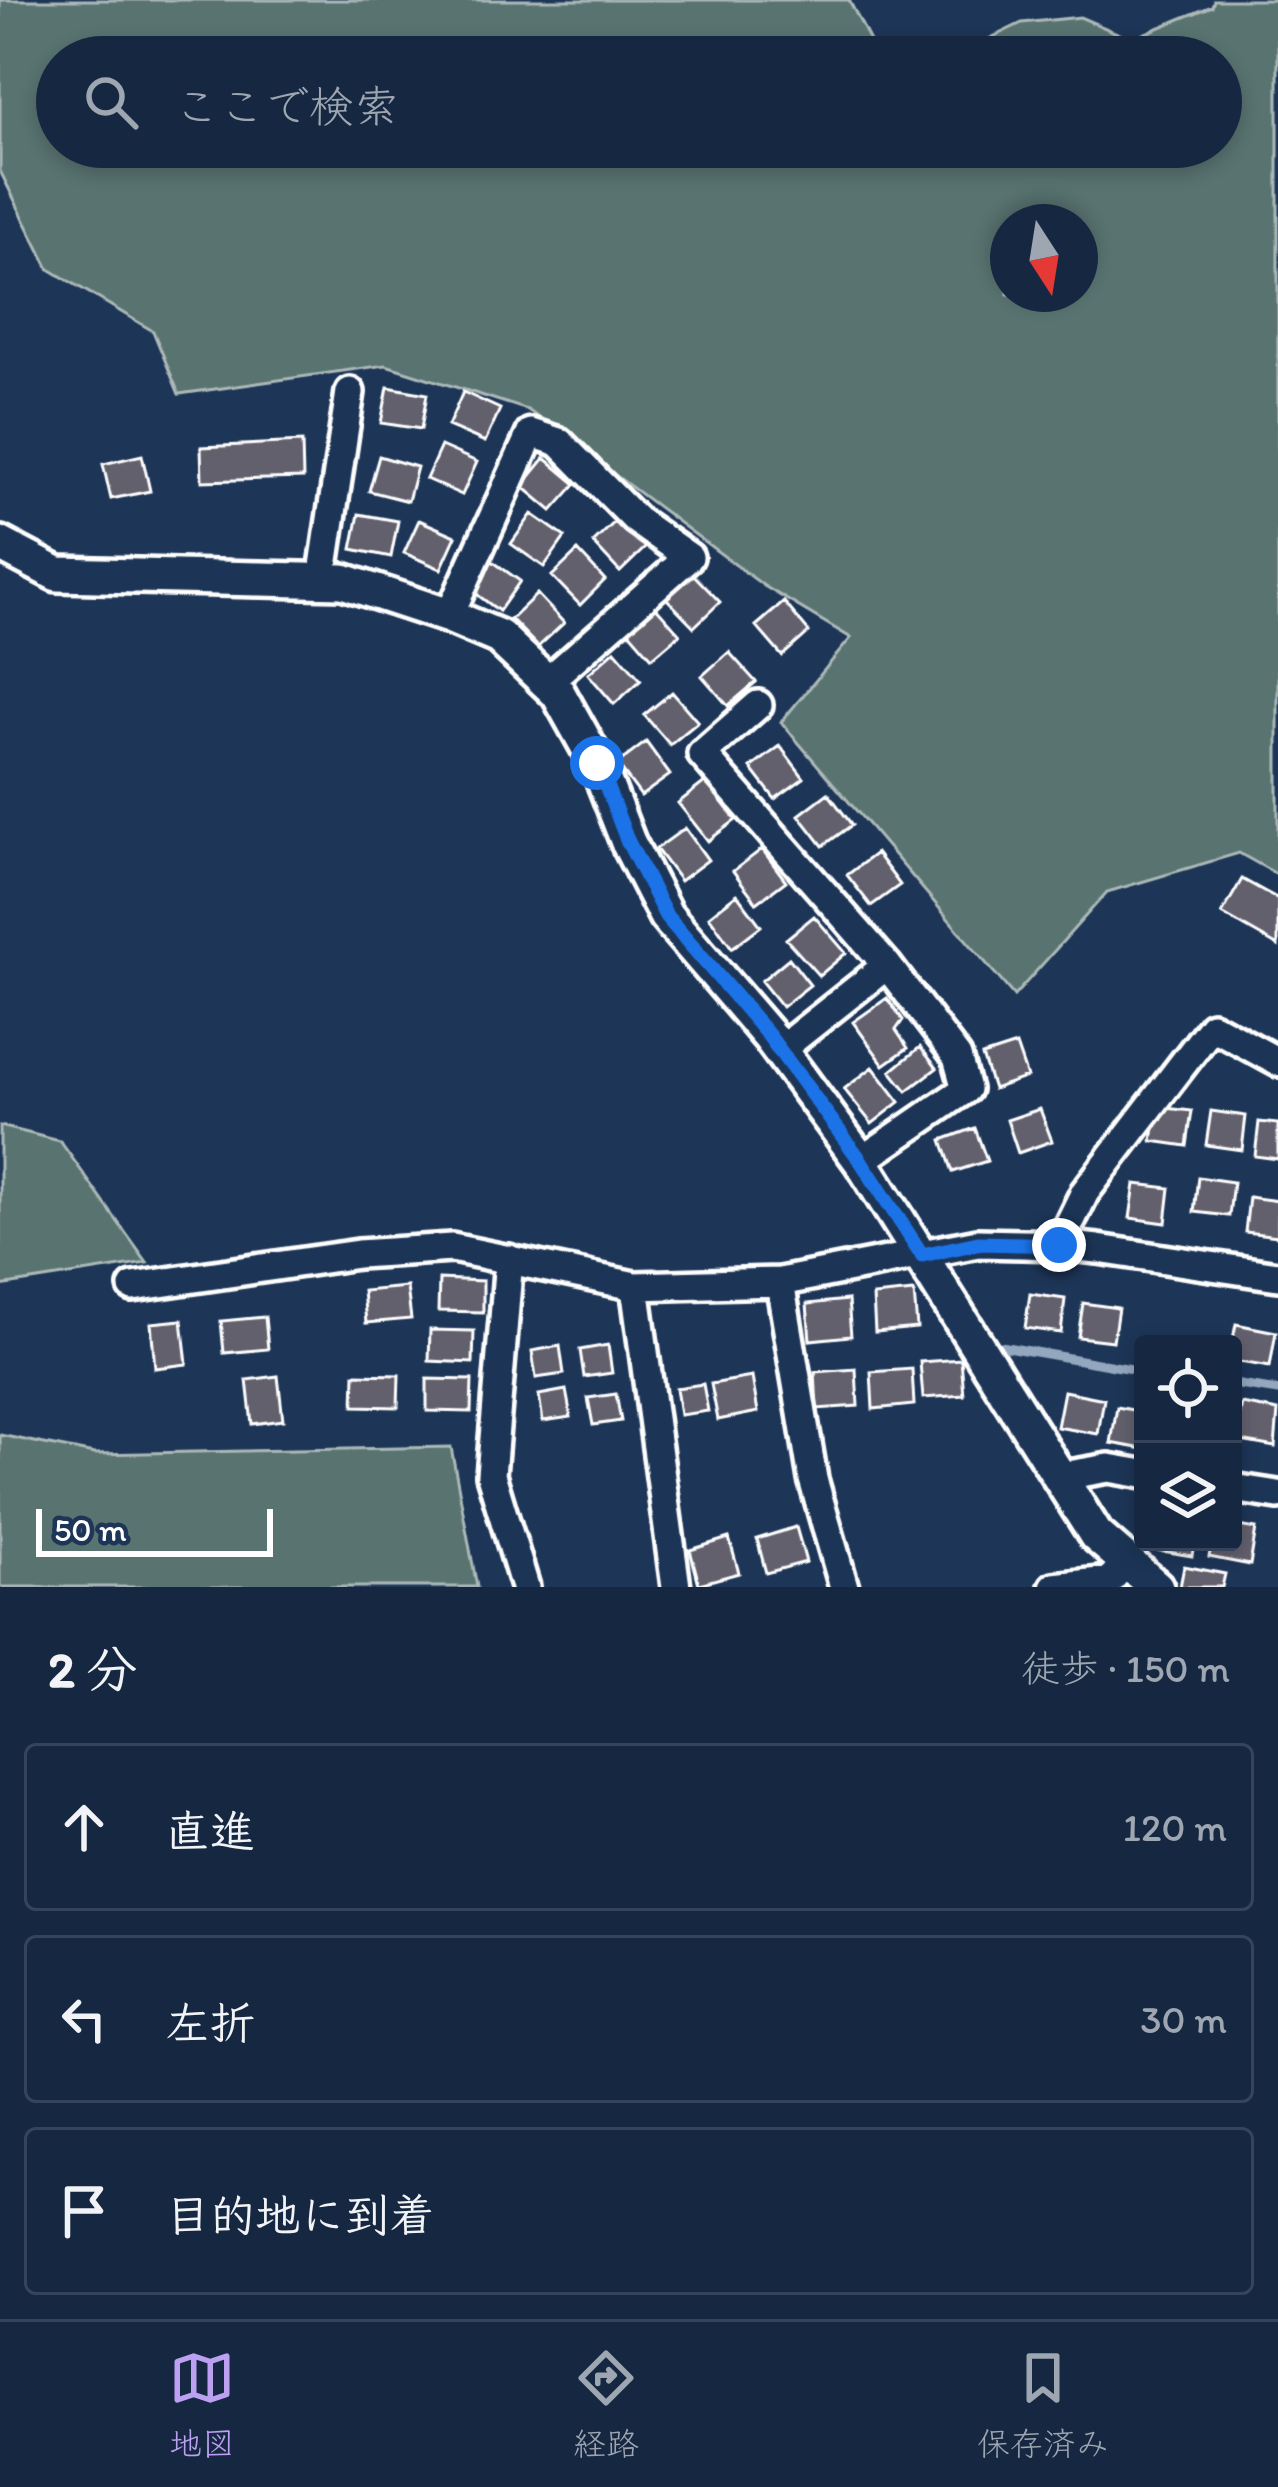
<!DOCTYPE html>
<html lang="ja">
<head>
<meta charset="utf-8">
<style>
  body { margin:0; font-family:Itim,"Klee One",sans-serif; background:#1f3048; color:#f1f3f6 }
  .controls { position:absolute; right:36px; bottom:36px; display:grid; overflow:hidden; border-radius:12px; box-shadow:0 6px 18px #0003 }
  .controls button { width:108px; height:108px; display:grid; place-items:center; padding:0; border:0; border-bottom:3px solid #35445a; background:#162841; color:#f1f3f6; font:60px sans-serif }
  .compass { position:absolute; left:990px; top:204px; width:108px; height:108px; border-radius:50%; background:#162841; box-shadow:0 6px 18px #0003; rotate:168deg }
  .scale { position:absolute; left:36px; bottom:30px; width:237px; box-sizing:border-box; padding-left:12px; border:6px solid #fff; border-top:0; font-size:33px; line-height:42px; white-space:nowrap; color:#fff; -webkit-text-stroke:9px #1d3557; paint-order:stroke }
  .stop { position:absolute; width:36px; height:36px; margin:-27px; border:9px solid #1a73e8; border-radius:50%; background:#fff }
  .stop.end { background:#1a73e8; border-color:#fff; box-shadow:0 3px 12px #0008 }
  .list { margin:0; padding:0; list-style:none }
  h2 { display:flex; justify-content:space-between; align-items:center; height:156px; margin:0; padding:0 48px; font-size:51px }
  h2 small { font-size:39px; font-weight:400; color:#9ea6b1 }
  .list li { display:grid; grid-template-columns:78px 1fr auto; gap:36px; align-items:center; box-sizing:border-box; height:168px; margin:0 24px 24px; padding:0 24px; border:3px solid #35445a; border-radius:12px }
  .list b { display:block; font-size:45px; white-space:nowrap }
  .list em { font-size:39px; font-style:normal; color:#9ea6b1 }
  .icon { flex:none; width:66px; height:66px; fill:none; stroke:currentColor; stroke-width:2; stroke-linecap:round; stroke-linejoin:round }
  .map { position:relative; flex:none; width:1278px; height:1587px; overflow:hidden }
  .search { position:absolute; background:#162841; box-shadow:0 6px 18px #0003; left:36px; right:36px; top:36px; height:132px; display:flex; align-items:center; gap:30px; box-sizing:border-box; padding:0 42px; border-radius:66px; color:#9ea6b1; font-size:45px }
  .sheet { height:732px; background:#162841 }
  nav { display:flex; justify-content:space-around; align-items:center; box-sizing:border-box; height:168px; border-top:3px solid #35445a; background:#162841; font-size:33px; color:#9ea6b1 }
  nav a { display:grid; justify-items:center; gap:6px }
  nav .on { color:#bca0f2 }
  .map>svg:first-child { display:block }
  .green { fill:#597370; stroke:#acb9b8; stroke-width:3; fill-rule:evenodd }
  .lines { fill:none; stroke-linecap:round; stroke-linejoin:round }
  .stream { stroke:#93a7be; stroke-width:9 }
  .building { fill:#64616e; stroke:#fff; stroke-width:3 }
  .minor-casing { stroke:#fff; stroke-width:36 }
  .tertiary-casing { stroke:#fff; stroke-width:42 }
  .minor { stroke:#1d3557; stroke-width:27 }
  .tertiary { stroke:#1d3557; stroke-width:33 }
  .route { stroke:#1a73e8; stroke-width:15 }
</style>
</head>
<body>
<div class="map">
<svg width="1278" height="1587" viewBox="0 0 1278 1587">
  <rect width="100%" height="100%" fill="#1d3557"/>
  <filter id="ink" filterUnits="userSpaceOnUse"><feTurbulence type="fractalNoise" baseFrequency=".00833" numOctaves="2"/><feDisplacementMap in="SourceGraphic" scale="24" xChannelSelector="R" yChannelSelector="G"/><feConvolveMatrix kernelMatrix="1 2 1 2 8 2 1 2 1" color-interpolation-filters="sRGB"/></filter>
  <g filter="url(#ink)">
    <!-- green -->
    <path class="green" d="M 0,0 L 849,0 L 878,57 L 57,57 L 57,147 L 1221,147 L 1221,57 L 951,57 L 1022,23 L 1080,17 L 1131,39 L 1212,6 L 1214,0 L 1278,0 L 1278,875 L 1239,853 L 1107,892 L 1014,996 L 781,722 L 851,638 L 764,586 L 528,410 L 386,365 L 179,394 L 153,331 L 49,269 L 0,171 ZM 1008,222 L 1080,222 L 1080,294 L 1008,294 Z
      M 0,1126 L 60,1141 L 147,1263 L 0,1286 Z
      M 0,1435 L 94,1454 L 451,1447 L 477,1587 L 0,1587 Z"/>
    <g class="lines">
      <!-- stream -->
      <path class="stream" d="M 1001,1346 L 1143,1371
        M 1233,1384 L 1278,1391"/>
    </g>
    <!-- building -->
    <path class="building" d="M 388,387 L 427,394 L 421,429 L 381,423 Z
      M 463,392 L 500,409 L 485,442 L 448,426 Z
      M 302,442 L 303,478 L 202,481 L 201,447 Z
      M 441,446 L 477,462 L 462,495 L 426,479 Z
      M 142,455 L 150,491 L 111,499 L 103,464 Z
      M 379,456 L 417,467 L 408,501 L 369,491 Z
      M 545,458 L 576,484 L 552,511 L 522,486 Z
      M 359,514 L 398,521 L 391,557 L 352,549 Z
      M 532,514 L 565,537 L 544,567 L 511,544 Z
      M 619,518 L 646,547 L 620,572 L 593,543 Z
      M 419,520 L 456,536 L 441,569 L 404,553 Z
      M 578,551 L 605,580 L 580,605 L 552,576 Z
      M 488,558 L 520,581 L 499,611 L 467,587 Z
      M 692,573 L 720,602 L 694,627 L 666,598 Z
      M 537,594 L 564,623 L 538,647 L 511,619 Z
      M 784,602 L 809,632 L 782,656 L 756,626 Z
      M 653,604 L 680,634 L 652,658 L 626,628 Z
      M 615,650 L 641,680 L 614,704 L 588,674 Z
      M 729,652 L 756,682 L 728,706 L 702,676 Z
      M 672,692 L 698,722 L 670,745 L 644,715 Z
      M 646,742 L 670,775 L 641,796 L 617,764 Z
      M 780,746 L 804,778 L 775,799 L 751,768 Z
      M 706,781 L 736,820 L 708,841 L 678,803 Z
      M 828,793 L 852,825 L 823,846 L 799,815 Z
      M 685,828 L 708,860 L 680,881 L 656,849 Z
      M 762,849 L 786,881 L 757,903 L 733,871 Z
      M 876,853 L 900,885 L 871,906 L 847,875 Z
      M 1242,879 L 1278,899 L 1278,946 L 1222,914 Z
      M 737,894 L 761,926 L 732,948 L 709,916 Z
      M 814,916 L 846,953 L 819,976 L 786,939 Z
      M 789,958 L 810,985 L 782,1007 L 761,981 Z
      M 887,998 L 903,1020 L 896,1030 L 908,1048 L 884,1065 L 853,1022 Z
      M 1016,1045 L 1027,1077 L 993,1089 L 982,1056 Z
      M 920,1047 L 937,1068 L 907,1091 L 891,1071 Z
      M 873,1067 L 900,1102 L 872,1124 L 844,1089 Z
      M 1157,1107 L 1192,1111 L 1187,1146 L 1152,1141 Z
      M 1040,1109 L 1052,1141 L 1018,1153 L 1007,1120 Z
      M 1211,1111 L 1246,1116 L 1242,1150 L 1206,1145 Z
      M 1259,1122 L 1278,1124 L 1278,1159 L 1255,1156 Z
      M 975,1128 L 987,1161 L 953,1172 L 942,1140 Z
      M 1198,1177 L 1233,1182 L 1229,1216 L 1194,1212 Z
      M 1135,1184 L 1170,1188 L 1166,1223 L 1130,1218 Z
      M 1249,1197 L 1278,1201 L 1278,1236 L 1245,1232 Z
      M 439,1279 L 483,1281 L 483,1312 L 438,1311 Z
      M 407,1287 L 411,1319 L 366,1323 L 363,1291 Z
      M 914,1292 L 917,1328 L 875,1332 L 873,1296 Z
      M 1030,1294 L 1065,1299 L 1061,1333 L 1025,1328 Z
      M 848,1300 L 851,1336 L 810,1340 L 807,1304 Z
      M 1083,1303 L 1118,1308 L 1113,1341 L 1078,1337 Z
      M 265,1317 L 268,1349 L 224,1353 L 221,1321 Z
      M 182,1320 L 187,1364 L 155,1368 L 151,1323 Z
      M 1236,1324 L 1276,1332 L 1270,1367 L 1233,1361 L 1232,1344 Z
      M 430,1330 L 474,1331 L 473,1363 L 429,1361 Z
      M 608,1345 L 612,1373 L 584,1377 L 580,1350 Z
      M 560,1346 L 564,1374 L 536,1378 L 532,1351 Z
      M 961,1359 L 964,1395 L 923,1398 L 920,1362 Z
      M 856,1369 L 858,1406 L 817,1409 L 815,1372 Z
      M 912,1369 L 914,1405 L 873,1409 L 871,1372 Z
      M 355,1374 L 399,1375 L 398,1407 L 354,1406 Z
      M 278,1376 L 283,1420 L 252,1424 L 247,1380 Z
      M 752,1377 L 758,1412 L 718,1420 L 711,1384 Z
      M 427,1379 L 472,1380 L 471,1412 L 427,1411 Z
      M 703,1384 L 708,1411 L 680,1415 L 676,1388 Z
      M 566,1390 L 571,1417 L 543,1421 L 539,1395 Z
      M 1064,1391 L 1104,1399 L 1098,1434 L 1057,1427 Z
      M 616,1394 L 621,1421 L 593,1425 L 588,1398 Z
      M 1242,1404 L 1278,1411 L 1275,1447 L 1235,1440 Z
      M 1117,1407 L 1143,1412 L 1143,1449 L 1111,1443 Z
      M 1143,1516 L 1143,1542 L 1194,1542 L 1192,1556 L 1138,1547 Z
      M 1233,1525 L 1256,1529 L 1250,1565 L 1209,1557 L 1212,1542 L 1233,1542 Z
      M 796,1527 L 806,1562 L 766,1573 L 757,1539 Z
      M 729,1538 L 739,1573 L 699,1584 L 690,1550 Z
      M 1184,1566 L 1225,1574 L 1222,1587 L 1180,1587 Z"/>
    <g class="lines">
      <!-- minor casing -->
      <g class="minor-casing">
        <path id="minor" d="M 322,580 L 350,392
          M 449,616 L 531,433 L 559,442 L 636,520 L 689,557 L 547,682
          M 758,705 L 702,754 L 887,965 L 957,1057 L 966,1089 L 861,1161
          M 780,1050 L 887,965
          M 1059,1245 L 1085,1192 L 1212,1026 L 1278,1062
          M 509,1259 L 491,1475 L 525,1587
          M 780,1282 L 813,1479 L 844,1587
          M 635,1286 L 676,1587
          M 133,1287 L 358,1254 L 452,1248 L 635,1286 L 780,1282 L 978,1243 L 1059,1245 L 1098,1249 L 1278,1276
          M 1057,1477 L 1109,1468 L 1143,1474
          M 1233,1488 L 1278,1495
          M 1054,1587 L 1109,1581 L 1127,1562"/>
      </g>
      <!-- tertiary casing -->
      <g class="tertiary-casing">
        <path id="tertiary" d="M 0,544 L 57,574 L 343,581 L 449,616 L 499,637 L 558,693 L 597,763 L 628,842 L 666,916 L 769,1036 L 861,1161 L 1096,1535 L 1156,1587"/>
      </g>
      <!-- minor -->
      <use href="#minor" class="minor"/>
      <!-- tertiary -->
      <use href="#tertiary" class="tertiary"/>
    </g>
  </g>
  <g class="lines" filter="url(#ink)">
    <!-- route -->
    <path class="route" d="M 597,763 L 628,842 L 666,916 L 769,1036 L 861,1161 L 922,1255 L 978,1243 L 1059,1245"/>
  </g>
</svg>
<div class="controls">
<button><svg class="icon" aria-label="locate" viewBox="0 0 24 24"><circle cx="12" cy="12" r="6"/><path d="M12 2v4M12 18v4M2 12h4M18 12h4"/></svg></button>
<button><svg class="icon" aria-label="layers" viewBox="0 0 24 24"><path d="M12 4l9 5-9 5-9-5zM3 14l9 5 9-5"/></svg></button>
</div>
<svg class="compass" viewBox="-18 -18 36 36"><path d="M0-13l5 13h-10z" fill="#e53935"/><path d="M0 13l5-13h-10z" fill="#9ea6b1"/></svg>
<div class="scale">50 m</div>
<div class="stop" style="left:597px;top:763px"></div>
<div class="stop end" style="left:1059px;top:1245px"></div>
<div class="search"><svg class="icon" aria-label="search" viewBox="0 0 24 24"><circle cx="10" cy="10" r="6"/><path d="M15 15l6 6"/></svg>ここで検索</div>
</div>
<section class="sheet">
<h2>2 分<small>徒歩 · 150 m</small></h2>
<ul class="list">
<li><svg class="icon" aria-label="ahead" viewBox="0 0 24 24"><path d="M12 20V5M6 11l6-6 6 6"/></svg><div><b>直進</b></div><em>120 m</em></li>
<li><svg class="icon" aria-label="left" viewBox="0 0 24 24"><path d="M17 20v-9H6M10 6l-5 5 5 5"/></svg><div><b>左折</b></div><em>30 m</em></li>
<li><svg class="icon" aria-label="arrive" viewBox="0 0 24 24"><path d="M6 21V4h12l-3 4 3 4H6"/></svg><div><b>目的地に到着</b></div></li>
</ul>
</section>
<nav>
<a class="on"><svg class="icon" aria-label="map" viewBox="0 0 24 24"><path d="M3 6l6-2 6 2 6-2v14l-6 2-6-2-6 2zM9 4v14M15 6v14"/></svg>地図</a>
<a><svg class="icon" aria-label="directions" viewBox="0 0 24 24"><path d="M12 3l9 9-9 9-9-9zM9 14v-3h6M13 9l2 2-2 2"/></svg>経路</a>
<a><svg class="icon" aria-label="saved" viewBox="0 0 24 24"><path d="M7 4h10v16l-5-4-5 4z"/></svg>保存済み</a>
</nav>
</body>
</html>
